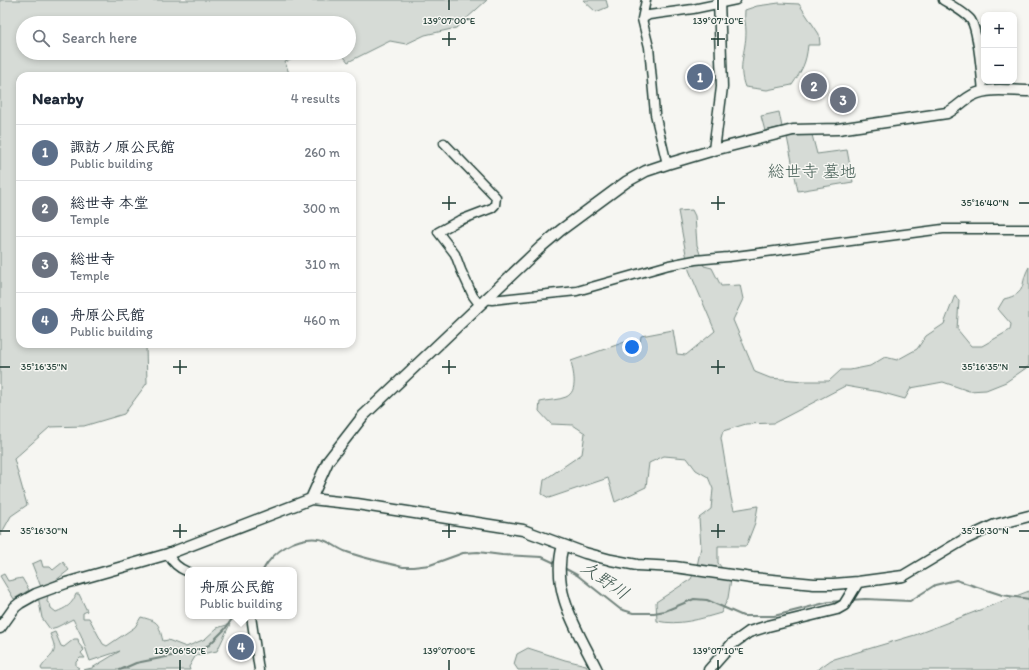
<!DOCTYPE html>
<html lang="en">
<head>
<meta charset="utf-8">
<style>
  body { margin:0; font-family:Itim,"Klee One",sans-serif; background:#f6f6f7; color:#1f2937 }
  .controls { position:absolute; right:12px; top:12px; display:grid; overflow:hidden; border-radius:8px; box-shadow:0 2px 6px #0003 }
  .controls button { width:36px; height:36px; display:grid; place-items:center; padding:0; border:0; border-bottom:1px solid #e0e1e3; background:#fff; color:#1f2937; font:20px sans-serif }
  .you { position:absolute; left:632px; top:347px; width:14px; height:14px; margin:-10px; border:3px solid #fff; border-radius:50%; background:#1a73e8; box-shadow:0 0 0 6px #1a73e833 }
  .badge { display:grid; place-items:center; width:26px; height:26px; border-radius:50%; background:#ea580c; color:#fff; font-size:13px; font-weight:700 }
  .pin { position:absolute; translate:-50% -50%; border:2px solid #fff; box-shadow:0 1px 4px #0006 }
  .popup { position:absolute; left:185px; top:567px; width:112px; height:52px; box-sizing:border-box; display:grid; place-content:center; border-radius:8px; background:#fff; filter:drop-shadow(0 1px 3px #0005); font-size:13px; white-space:nowrap; color:#747a83 }
  .popup b { font-size:15px; color:#1f2937 }
  .popup::after { content:''; position:absolute; left:50%; top:100%; margin-left:-8px; border:8px solid transparent; border-top-color:#fff }
  .list { margin:0; padding:0; list-style:none }
  h2 { display:flex; justify-content:space-between; align-items:center; height:52px; margin:0; padding:0 16px; font-size:17px }
  h2 small { font-size:13px; font-weight:400; color:#747a83 }
  .list li { display:grid; grid-template-columns:26px 1fr auto; gap:12px; align-items:center; box-sizing:border-box; height:56px; padding:0 16px; border-top:1px solid #e0e1e3 }
  .list b { display:block; font-size:15px; white-space:nowrap }
  .list p { margin:0; font-size:13px; white-space:nowrap; color:#747a83 }
  .list em { font-size:13px; font-style:normal; color:#747a83 }
  .icon { flex:none; width:22px; height:22px; fill:none; stroke:currentColor; stroke-width:2; stroke-linecap:round; stroke-linejoin:round }
  .map { position:relative; flex:none; width:1029px; height:670px; overflow:hidden }
  .search { position:absolute; background:#fff; box-shadow:0 2px 6px #0003; left:16px; top:16px; width:340px; height:44px; display:flex; align-items:center; gap:10px; box-sizing:border-box; padding:0 14px; border-radius:22px; color:#747a83; font-size:15px }
  .panel { position:absolute; background:#fff; box-shadow:0 2px 6px #0003; left:16px; top:72px; width:340px; height:276px; border-radius:12px }
  .map>svg:first-child { display:block }
  .green { fill:#d6dbd6; stroke:#7a8c85 }
  .lines { fill:none; stroke-linecap:round; stroke-linejoin:round }
  .stream { stroke:#72847d; stroke-width:2 }
  .minor-casing { stroke:#1f3d34; stroke-width:11 }
  .tertiary-casing { stroke:#1f3d34; stroke-width:13 }
  .minor { stroke:#f6f6f2; stroke-width:8 }
  .tertiary { stroke:#f6f6f2; stroke-width:10 }
  .ticks { fill:none; stroke:#1f3d34; stroke-width:1.5 }
  .labels { text-anchor:middle; stroke-width:3; stroke-linejoin:round; paint-order:stroke }
  .park-label { font-size:17px; fill:#445d54; stroke:#f6f6f2 }
  .water-label { font-size:18px; font-style:italic; fill:#425a52; stroke:#f6f6f2 }
  .ticks-label { font-size:10px; text-anchor:middle; fill:#1f3d34; stroke:#f6f6f2; stroke-width:3; stroke-linejoin:round; paint-order:stroke }
</style>
</head>
<body>
<div class="map">
<svg width="1029" height="670" viewBox="0 0 1029 670">
  <rect width="100%" height="100%" fill="#f6f6f2"/>
  <filter id="ink" filterUnits="userSpaceOnUse"><feTurbulence type="fractalNoise" baseFrequency=".025" numOctaves="2"/><feDisplacementMap in="SourceGraphic" scale="8" xChannelSelector="R" yChannelSelector="G"/><feConvolveMatrix kernelMatrix="1 2 1 2 8 2 1 2 1" color-interpolation-filters="sRGB"/></filter>
  <g filter="url(#ink)">
    <!-- green -->
    <path class="green" d="M 0,0 L 487,0 L 456,28 L 425,35 L 406,44 L 390,41 L 348,62 L 341,53 L 349,53 L 349,23 L 23,23 L 23,53 L 309,53 L 285,62 L 290,76 L 20,76 L 20,344 L 144,344 L 146,346 L 147,383 L 124,414 L 84,426 L 50,427 L 14,459 L 27,505 L 11,516 L 0,536 Z
      M 583,0 L 606,0 L 608,7 L 596,12 Z
      M 779,3 L 799,4 L 819,34 L 820,45 L 808,45 C 806,64 802,70 792,85 L 767,90 L 745,87 C 737,66 746,52 746,32 C 746,24 744,19 745,10 L 757,6 Z
      M 779,112 L 782,127 L 765,131 L 761,116 Z
      M 799,135 L 812,135 L 817,154 L 847,150 L 853,182 L 798,191 L 787,137 Z
      M 692,210 L 695,216 L 697,245 L 704,266 L 712,268 L 721,286 L 740,285 L 743,299 L 733,320 L 755,372 L 770,378 L 803,381 L 829,381 L 841,370 L 850,370 L 870,366 L 885,357 L 897,360 L 917,349 L 926,336 L 944,324 L 955,295 L 959,301 L 957,329 L 971,346 L 982,346 L 1010,330 L 1011,324 L 998,309 L 1004,299 C 1029,293 1019,284 1029,267 L 1029,366 L 1006,382 L 986,390 L 969,391 L 943,382 L 911,388 L 905,399 L 880,392 L 845,386 L 774,423 L 746,424 L 723,431 L 721,438 L 731,498 L 734,510 L 758,506 L 755,523 L 746,546 L 718,546 L 718,563 L 731,579 L 728,598 L 721,613 C 700,619 679,626 657,621 L 656,602 L 691,579 L 697,566 L 701,547 L 699,518 L 711,509 L 713,489 L 708,477 L 696,470 L 687,458 L 664,456 L 649,463 L 646,487 L 615,502 L 608,478 L 549,498 L 542,494 L 544,480 L 582,454 L 585,433 L 573,425 L 551,424 L 539,411 L 540,402 C 548,400 559,400 566,397 C 579,391 573,372 571,361 L 625,342 L 634,349 L 640,343 L 641,336 L 673,330 L 677,354 L 686,355 L 715,331 L 689,270 L 678,211 Z
      M 41,560 L 43,567 L 50,567 L 53,570 L 63,562 L 69,570 L 55,581 L 41,587 L 32,564 Z
      M 4,574 L 8,581 L 22,578 L 29,590 L 14,599 L 0,576 Z
      M 1029,591 L 1029,670 L 817,670 L 831,660 L 915,635 Z
      M 48,594 L 47,602 L 50,604 L 51,608 L 56,612 C 66,608 72,605 76,594 L 79,594 L 87,611 L 83,613 L 83,618 L 89,618 L 103,644 L 107,646 L 135,627 L 141,617 C 160,622 158,623 163,641 L 168,640 L 186,647 L 205,639 L 217,628 L 230,624 L 217,651 L 196,655 L 189,667 L 190,670 L 83,670 L 92,668 L 120,651 L 90,661 L 81,635 L 73,619 L 57,627 L 50,629 L 42,618 L 38,596 Z
      M 55,632 L 61,646 L 64,647 L 74,639 L 78,639 L 79,644 L 84,650 L 81,653 L 85,658 L 80,658 L 76,662 L 76,666 L 79,668 L 76,670 L 42,670 L 41,668 C 51,652 60,656 50,634 Z
      M 528,648 L 565,660 L 586,665 L 589,670 L 518,670 L 514,664 L 517,654 Z"/>
    <g class="lines">
      <!-- stream -->
      <path class="stream" d="M 564,568 L 577,575 L 620,609 L 633,613 L 654,613 L 665,611 L 694,599 L 707,600 L 743,616 L 774,616 L 829,602 L 842,601
        M 263,570 C 273,551 297,536 319,539 C 329,540 337,549 347,552 C 365,559 385,562 403,567 L 413,567 L 430,565 L 463,553 L 478,552 L 502,555 L 542,557 L 557,564
        M 850,600 L 865,599 L 910,601 L 935,585 L 956,580 L 1002,595 L 1029,599
        M 120,670 L 136,663 L 196,651 L 209,645 L 225,629 L 234,616"/>
      <!-- minor casing -->
      <g class="minor-casing">
        <path id="minor" d="M 646,0 L 642,19 L 649,47 L 655,114 L 667,164
          M 943,0 C 951,5 966,13 971,20 C 979,33 981,75 983,91
          M 642,19 L 649,15 L 693,9 L 736,0
          M 444,143 L 496,197 L 495,205 L 492,208 L 458,221 L 438,232 L 455,254 L 461,270 L 473,296 L 479,304
          M 485,299 L 492,300 L 577,291 L 669,265 L 695,260 L 728,257 L 943,229 L 1029,229
          M 168,554 C 173,563 178,568 188,572
          M 251,616 L 259,670"/>
      </g>
      <!-- tertiary casing -->
      <g class="tertiary-casing">
        <path id="tertiary" d="M 714,150 L 722,87 L 719,0
          M 311,499 L 328,461 L 363,416 L 542,246 L 561,230 L 626,182 L 646,171 L 667,164 L 714,150 L 793,130 L 838,129 L 947,113 C 957,108 963,100 973,95 C 988,87 1012,91 1029,91
          M 563,545 C 550,591 578,631 597,670
          M 0,628 L 15,607 L 20,603 L 36,594 L 66,583 L 168,554 L 311,499 L 357,504 L 523,530 L 585,553 L 611,560 L 637,565 L 675,567 L 752,578 L 814,584 L 834,584 L 858,582 L 903,576 L 965,539 L 995,525 L 1029,516
          M 709,670 L 732,644 L 749,632 L 768,626 L 837,609 L 844,605 L 858,582"/>
      </g>
      <!-- minor -->
      <use href="#minor" class="minor"/>
      <!-- tertiary -->
      <use href="#tertiary" class="tertiary"/>
    </g>
  </g>
  <!-- ticks -->
  <path class="ticks" d="M 449,0 L 449,10M 718,0 L 718,10M 449,32 L 449,46M 718,32 L 718,46M 442,39 L 456,39M 711,39 L 725,39M 449,196 L 449,210M 718,196 L 718,210M 442,203 L 456,203M 711,203 L 725,203M 1019,203 L 1029,203M 180,360 L 180,374M 449,360 L 449,374M 718,360 L 718,374M 0,367 L 10,367M 173,367 L 187,367M 442,367 L 456,367M 711,367 L 725,367M 1019,367 L 1029,367M 180,524 L 180,538M 449,524 L 449,538M 718,524 L 718,538M 0,531 L 10,531M 173,531 L 187,531M 442,531 L 456,531M 711,531 L 725,531M 1019,531 L 1029,531M 180,660 L 180,670M 449,660 L 449,670M 718,660 L 718,670"/>
  <g class="labels">
    <!-- park labels -->
    <g class="park-label">
      <text x="812" y="177">総世寺 墓地</text>
    </g>
    <!-- water labels -->
    <g class="water-label">
      <text transform="translate(605 580) rotate(35)" y="6">久野川</text>
    </g>
  </g>
  <g class="ticks-label">
    <text x="449" y="24">139°07'00"E</text>
    <text x="718" y="24">139°07'10"E</text>
    <text x="985" y="206">35°16'40"N</text>
    <text x="44" y="370">35°16'35"N</text>
    <text x="985" y="370">35°16'35"N</text>
    <text x="44" y="534">35°16'30"N</text>
    <text x="985" y="534">35°16'30"N</text>
    <text x="180" y="654">139°06'50"E</text>
    <text x="449" y="654">139°07'00"E</text>
    <text x="718" y="654">139°07'10"E</text>
  </g>
</svg>
<div class="controls">
<button>+</button>
<button>−</button>
</div>
<div class="you"></div>
<div class="pin badge" style="left:700px;top:77px;background:#5c6f8a">1</div>
<div class="pin badge" style="left:814px;top:86px;background:#6b7280">2</div>
<div class="pin badge" style="left:843px;top:100px;background:#6b7280">3</div>
<div class="pin badge" style="left:241px;top:647px;background:#5c6f8a">4</div>
<div class="popup"><b>舟原公民館</b>Public building</div>
<div class="search"><svg class="icon" aria-label="search" viewBox="0 0 24 24"><circle cx="10" cy="10" r="6"/><path d="M15 15l6 6"/></svg>Search here</div>
<section class="panel">
<h2>Nearby<small>4 results</small></h2>
<ul class="list">
<li><span class="badge" style="background:#5c6f8a">1</span><div><b>諏訪ノ原公民館</b><p>Public building</p></div><em>260 m</em></li>
<li><span class="badge" style="background:#6b7280">2</span><div><b>総世寺 本堂</b><p>Temple</p></div><em>300 m</em></li>
<li><span class="badge" style="background:#6b7280">3</span><div><b>総世寺</b><p>Temple</p></div><em>310 m</em></li>
<li><span class="badge" style="background:#5c6f8a">4</span><div><b>舟原公民館</b><p>Public building</p></div><em>460 m</em></li>
</ul>
</section>
</div>
</body>
</html>
